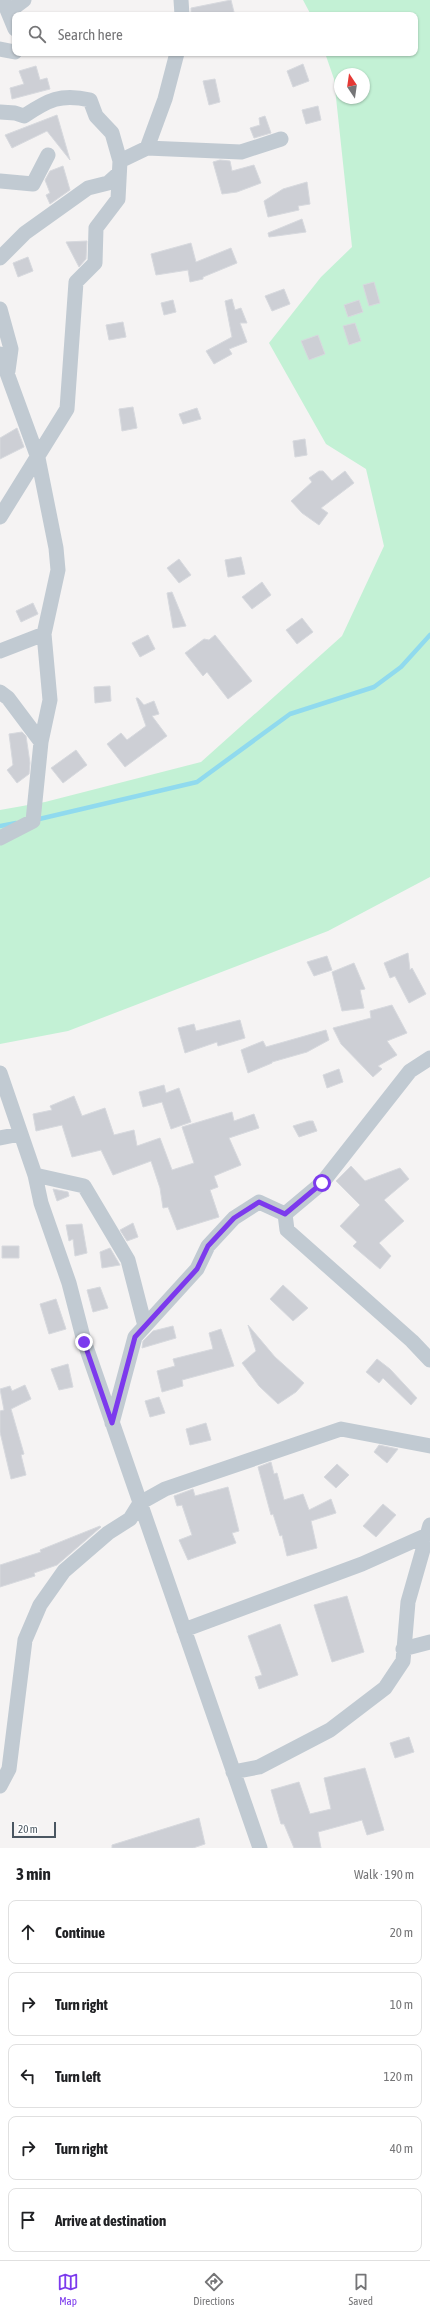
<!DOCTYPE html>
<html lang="en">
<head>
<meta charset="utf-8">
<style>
  body { margin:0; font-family:"Asap Condensed",sans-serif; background:#f2f2f2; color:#202124 }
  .compass { position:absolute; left:334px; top:68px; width:36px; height:36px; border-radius:50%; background:#fff; box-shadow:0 1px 3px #0004; rotate:347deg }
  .scale { position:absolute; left:12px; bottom:10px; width:44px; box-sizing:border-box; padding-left:4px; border:2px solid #4a5661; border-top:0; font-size:11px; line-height:14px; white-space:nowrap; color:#4a5661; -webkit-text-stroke:3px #fff; paint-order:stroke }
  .stop { position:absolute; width:12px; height:12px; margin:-9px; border:3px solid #7c3aed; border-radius:50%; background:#fff }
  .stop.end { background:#7c3aed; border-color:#fff; box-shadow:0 1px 4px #0008 }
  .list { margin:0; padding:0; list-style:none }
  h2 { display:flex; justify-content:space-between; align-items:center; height:52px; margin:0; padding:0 16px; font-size:17px }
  h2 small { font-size:13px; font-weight:400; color:#757577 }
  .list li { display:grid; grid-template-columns:26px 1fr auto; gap:12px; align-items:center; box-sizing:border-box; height:64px; margin:0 8px 8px; padding:0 8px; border:1px solid #e0e0e0; border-radius:8px }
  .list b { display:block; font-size:15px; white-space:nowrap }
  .list em { font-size:13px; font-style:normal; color:#757577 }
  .icon { flex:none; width:22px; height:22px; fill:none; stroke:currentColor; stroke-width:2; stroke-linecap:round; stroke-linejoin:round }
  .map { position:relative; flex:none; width:430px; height:1848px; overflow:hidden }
  .search { position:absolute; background:#fff; box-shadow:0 1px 3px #0004; left:12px; right:12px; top:12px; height:44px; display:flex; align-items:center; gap:10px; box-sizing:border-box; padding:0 14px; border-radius:8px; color:#757577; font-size:15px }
  .sheet { height:412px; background:#fff }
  nav { display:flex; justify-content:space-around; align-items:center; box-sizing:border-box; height:56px; border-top:1px solid #e0e0e0; background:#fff; font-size:11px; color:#757577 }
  nav a { display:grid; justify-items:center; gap:2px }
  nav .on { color:#7c3aed }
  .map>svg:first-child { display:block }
  .green { fill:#c3f1d5; fill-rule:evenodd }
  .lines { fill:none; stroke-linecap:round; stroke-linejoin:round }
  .stream { stroke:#90daee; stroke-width:4.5 }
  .building { fill:#cdcfd5; stroke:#d7d9de }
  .minor { stroke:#c1cad2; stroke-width:15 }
  .route { stroke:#7c3aed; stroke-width:5 }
</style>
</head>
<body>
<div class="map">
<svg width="430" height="1848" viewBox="0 0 430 1848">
  <rect width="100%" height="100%" fill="#f5f3f3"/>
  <!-- green -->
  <path class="green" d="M 303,0 L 430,0 L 430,877 L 328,931 L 68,1031 L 0,1044 L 0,810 L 45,802 L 201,762 L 342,636 L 384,546 L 366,469 L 326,444 L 269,343 L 321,277 L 352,247 L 334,79 L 325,53 L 415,53 L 415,15 L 311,15 ZM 340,74 L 364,74 L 364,98 L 340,98 Z"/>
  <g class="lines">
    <!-- stream -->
    <path class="stream" d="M 35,820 L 197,782 L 290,714 L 374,687 L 401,667 L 430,635
      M 0,826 L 16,823"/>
  </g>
  <!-- building -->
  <path class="building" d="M 231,0 L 234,12 L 222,15 L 191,15 L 191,8 Z
    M 303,64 L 309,81 L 293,87 L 287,71 Z
    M 36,66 L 40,80 L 47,78 L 50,89 L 12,99 L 10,88 L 24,84 L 19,71 Z
    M 215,79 L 220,102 L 209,105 L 203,81 Z
    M 318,106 L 321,120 L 306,124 L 302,110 Z
    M 57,115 L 70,160 L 47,131 L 12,148 L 5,135 Z
    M 265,116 L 271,133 L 254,138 L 250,128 L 260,125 L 259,118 Z
    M 220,160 L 230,161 L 232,171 L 254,165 L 261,183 L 237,192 L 222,194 L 213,162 Z
    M 63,166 L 70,190 L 50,204 L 46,195 L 50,193 L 45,180 L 50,171 Z
    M 307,182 L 310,204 L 298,206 L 299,210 L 268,217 L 264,201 L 283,189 Z
    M 302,219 L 306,232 L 269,237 L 268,233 Z
    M 87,241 L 86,259 L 79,267 L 66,242 Z
    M 191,243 L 196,262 L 231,248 L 237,263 L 203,277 L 203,279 L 190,282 L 188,270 L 156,275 L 151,254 Z
    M 28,257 L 33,271 L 18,277 L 13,263 Z
    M 374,282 L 380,303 L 369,306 L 363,285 Z
    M 284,289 L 290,304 L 272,311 L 265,296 Z
    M 232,299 L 235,310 L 241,308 L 247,323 L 240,323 L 247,342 L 229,349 L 232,354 L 214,364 L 206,351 L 232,337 L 225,301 Z
    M 173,300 L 176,312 L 164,315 L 161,303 Z
    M 359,300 L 363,312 L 348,317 L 344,305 Z
    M 123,322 L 126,337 L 109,340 L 106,325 Z
    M 355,323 L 361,341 L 349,345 L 343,326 Z
    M 318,335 L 325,354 L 309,360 L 301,341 Z
    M 133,407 L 137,428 L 122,431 L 119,409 Z
    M 197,408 L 201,419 L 183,424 L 179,414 Z
    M 17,428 L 24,447 L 0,459 L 0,438 Z
    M 305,439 L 307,455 L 295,457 L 293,441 Z
    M 319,471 L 323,471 L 332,481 L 345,471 L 354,483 L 321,508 L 328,513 L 319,525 L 302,513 L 291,501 L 312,482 L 309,478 Z
    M 241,557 L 245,574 L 228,577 L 225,560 Z
    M 179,559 L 191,575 L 179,583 L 167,568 Z
    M 262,582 L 271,595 L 252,609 L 242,597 Z
    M 172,592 L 186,626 L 173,628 L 167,593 Z
    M 33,603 L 38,614 L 21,622 L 16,611 Z
    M 302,618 L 313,632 L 297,644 L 286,630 Z
    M 148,635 L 155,649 L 140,657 L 132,643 Z
    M 215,635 L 252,681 L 228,699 L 207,672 L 203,676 L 185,653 L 204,639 L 209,640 Z
    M 110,686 L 111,701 L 95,703 L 94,687 Z
    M 136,698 L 138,698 L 144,705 L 154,701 L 159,714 L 152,716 L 167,736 L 125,767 L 107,744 L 121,733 L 127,740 L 146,726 Z
    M 22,732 L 26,736 L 30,763 L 29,774 L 17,783 L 7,770 L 13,765 L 9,734 Z
    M 76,750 L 87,765 L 63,783 L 51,768 Z
    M 408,953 L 410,970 L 412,968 L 426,994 L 409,1003 L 395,976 L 390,978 L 384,963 Z
    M 327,956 L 332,970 L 314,976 L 307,962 Z
    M 354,963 L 365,989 L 360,990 L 364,1008 L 342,1011 L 332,972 Z
    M 392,1005 L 407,1033 L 387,1041 L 397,1055 L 378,1066 L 382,1069 L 373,1077 L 341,1044 L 333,1028 L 371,1018 L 370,1011 Z
    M 240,1020 L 245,1038 L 218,1046 L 217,1042 L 185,1053 L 178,1028 L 194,1024 L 196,1031 Z
    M 326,1030 L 329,1040 L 307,1052 L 272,1062 L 272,1063 L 248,1073 L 241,1050 L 263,1041 L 266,1047 Z
    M 339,1069 L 343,1082 L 327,1088 L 323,1075 Z
    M 164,1085 L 166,1093 L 179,1088 L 191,1122 L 171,1129 L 162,1102 L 143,1107 L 139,1092 Z
    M 74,1096 L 82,1116 L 105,1108 L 114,1135 L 134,1130 L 137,1146 L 160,1138 L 172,1170 L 194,1163 L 182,1127 L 232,1112 L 234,1121 L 254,1114 L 259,1128 L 229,1138 L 241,1165 L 214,1176 L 218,1187 L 210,1190 L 219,1217 L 177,1230 L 168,1207 L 163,1208 L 160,1188 L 151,1161 L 113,1175 L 101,1150 L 72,1157 L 62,1125 L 36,1131 L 33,1114 L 52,1110 L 50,1106 Z
    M 309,1121 L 313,1121 L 317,1131 L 299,1137 L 293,1126 Z
    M 351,1166 L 365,1181 L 400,1168 L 409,1179 L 384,1200 L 404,1221 L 379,1243 L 391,1256 L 380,1269 L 353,1246 L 357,1242 L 340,1226 L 360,1205 L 336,1181 Z
    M 53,1189 L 68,1192 L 69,1196 L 57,1201 Z
    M 133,1223 L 138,1237 L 127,1241 L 120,1230 Z
    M 82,1224 L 87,1253 L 75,1256 L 73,1239 L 69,1241 L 66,1225 Z
    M 2,1246 L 19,1246 L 19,1258 L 2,1258 Z
    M 110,1248 L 120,1265 L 102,1268 L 100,1252 Z
    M 283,1285 L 308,1308 L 293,1321 L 270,1299 Z
    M 100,1287 L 108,1308 L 93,1312 L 87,1290 Z
    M 56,1299 L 66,1329 L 49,1334 L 40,1304 Z
    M 248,1325 L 275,1357 L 304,1383 L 296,1392 L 278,1404 L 259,1386 L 242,1363 L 256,1351 Z
    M 173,1326 L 176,1338 L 142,1348 L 143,1341 L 153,1331 Z
    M 221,1329 L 234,1366 L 182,1380 L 183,1386 L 162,1392 L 157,1371 L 175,1366 L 173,1359 L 213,1349 L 209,1333 Z
    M 377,1359 L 390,1369 L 417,1398 L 411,1405 L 383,1378 L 379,1383 L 366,1372 Z
    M 68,1364 L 73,1387 L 59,1390 L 51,1369 Z
    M 25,1385 L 31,1399 L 11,1409 L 24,1454 L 21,1455 L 26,1475 L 11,1479 L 0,1432 L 0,1411 L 4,1410 L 0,1389 L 10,1386 L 12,1391 Z
    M 159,1397 L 165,1413 L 150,1417 L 145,1401 Z
    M 206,1423 L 211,1440 L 190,1445 L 186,1429 Z
    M 379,1445 L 398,1449 L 387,1463 L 374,1452 Z
    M 271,1462 L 274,1474 L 277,1473 L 284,1500 L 303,1494 L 309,1510 L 331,1499 L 336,1513 L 311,1521 L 317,1548 L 287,1556 L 282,1535 L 280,1536 L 273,1514 L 271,1515 L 258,1467 Z
    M 337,1464 L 349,1475 L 336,1488 L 324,1477 Z
    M 228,1487 L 239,1531 L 232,1533 L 236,1543 L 188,1560 L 179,1540 L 192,1535 L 182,1505 L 177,1506 L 174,1496 L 193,1489 L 195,1496 Z
    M 383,1504 L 396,1515 L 376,1537 L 363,1526 Z
    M 100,1526 L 101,1527 L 57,1565 L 34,1573 L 35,1576 L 0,1587 L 0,1565 L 41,1552 L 40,1550 Z
    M 347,1596 L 364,1652 L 332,1662 L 314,1605 Z
    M 280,1624 L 298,1675 L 259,1689 L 255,1677 L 262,1675 L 248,1636 Z
    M 409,1737 L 414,1752 L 395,1758 L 390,1743 Z
    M 365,1768 L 384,1830 L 367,1835 L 362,1820 L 318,1832 L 321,1848 L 294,1848 L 284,1824 L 281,1824 L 271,1790 L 299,1782 L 310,1814 L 331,1809 L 324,1778 Z
    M 199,1818 L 205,1844 L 193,1848 L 112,1848 L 112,1845 Z"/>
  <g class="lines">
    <!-- minor -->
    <path class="minor" d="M 3,0 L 15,29
      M 181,0 L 182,15
      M 8,12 L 24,0
      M 0,49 L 15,52
      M 0,112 L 15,113 L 24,116 C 48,100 61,93 90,100 L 96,116 L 112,133 L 120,161
      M 147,148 L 241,152 L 281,139
      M 0,181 L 33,184 L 48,155
      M 0,258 L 25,233 L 88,188 L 108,183 L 119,173
      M 0,309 L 11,349 L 8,371
      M 0,354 L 38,458 L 56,548 L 58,570 L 44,634 L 50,700 L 41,742 L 33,821 L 0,838
      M 0,517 L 67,409 L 76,282 L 95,263 L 96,228 L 118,199 L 120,161 L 147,148 L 165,99 L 177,53
      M 0,651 L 44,634
      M 0,692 L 8,698 L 41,742
      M 0,1073 L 35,1175 L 41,1203 L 69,1283 L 84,1341 L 260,1848
      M 0,1138 L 20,1134
      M 35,1175 L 84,1186 L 128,1260 L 145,1326
      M 285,1214 L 322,1183 L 410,1071 L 430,1058
      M 285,1214 L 287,1230 L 412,1341 L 430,1360
      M 112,1423 L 135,1337 L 197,1269 L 208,1246 L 234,1218 L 259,1202 L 285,1214
      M 184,1630 L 362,1564 L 427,1535
      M 403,1649 L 430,1642
      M 233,1772 L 259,1767 L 330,1730 L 385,1688 L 403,1661 L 408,1602 L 430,1525
      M 0,1786 L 9,1769 L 25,1640 L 40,1605 L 64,1571 L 108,1533 L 130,1519 L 140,1503 L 165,1489 L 341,1429 L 430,1446"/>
  </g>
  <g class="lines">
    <!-- route -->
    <path class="route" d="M 84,1342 L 112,1423 L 135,1337 L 197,1269 L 208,1246 L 234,1218 L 259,1202 L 285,1214 L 322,1183"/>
  </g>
</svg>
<svg class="compass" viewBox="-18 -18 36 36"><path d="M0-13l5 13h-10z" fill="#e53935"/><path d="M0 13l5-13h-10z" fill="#757577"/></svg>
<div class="scale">20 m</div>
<div class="stop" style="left:322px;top:1183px"></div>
<div class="stop end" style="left:84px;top:1342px"></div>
<div class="search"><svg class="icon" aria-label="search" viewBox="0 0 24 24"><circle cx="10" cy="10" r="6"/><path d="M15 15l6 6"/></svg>Search here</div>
</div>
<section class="sheet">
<h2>3 min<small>Walk · 190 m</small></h2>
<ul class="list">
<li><svg class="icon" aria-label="ahead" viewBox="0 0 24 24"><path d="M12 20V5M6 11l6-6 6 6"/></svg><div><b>Continue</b></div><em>20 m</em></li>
<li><svg class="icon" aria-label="right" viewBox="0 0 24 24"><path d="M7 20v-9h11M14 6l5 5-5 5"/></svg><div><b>Turn right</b></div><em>10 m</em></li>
<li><svg class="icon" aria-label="left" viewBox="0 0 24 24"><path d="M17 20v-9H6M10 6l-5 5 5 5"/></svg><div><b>Turn left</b></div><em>120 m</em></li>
<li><svg class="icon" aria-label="right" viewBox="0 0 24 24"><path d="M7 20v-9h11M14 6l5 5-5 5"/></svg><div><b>Turn right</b></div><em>40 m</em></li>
<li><svg class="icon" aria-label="arrive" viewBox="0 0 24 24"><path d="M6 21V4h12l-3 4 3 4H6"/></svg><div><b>Arrive at destination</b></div></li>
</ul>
</section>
<nav>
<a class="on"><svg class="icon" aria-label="map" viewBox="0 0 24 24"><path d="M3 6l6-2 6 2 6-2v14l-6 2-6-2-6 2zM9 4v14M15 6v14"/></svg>Map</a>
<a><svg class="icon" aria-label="directions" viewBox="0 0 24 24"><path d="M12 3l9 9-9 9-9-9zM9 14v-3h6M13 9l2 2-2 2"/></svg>Directions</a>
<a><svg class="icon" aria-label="saved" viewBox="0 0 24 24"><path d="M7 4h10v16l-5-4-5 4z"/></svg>Saved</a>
</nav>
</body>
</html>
